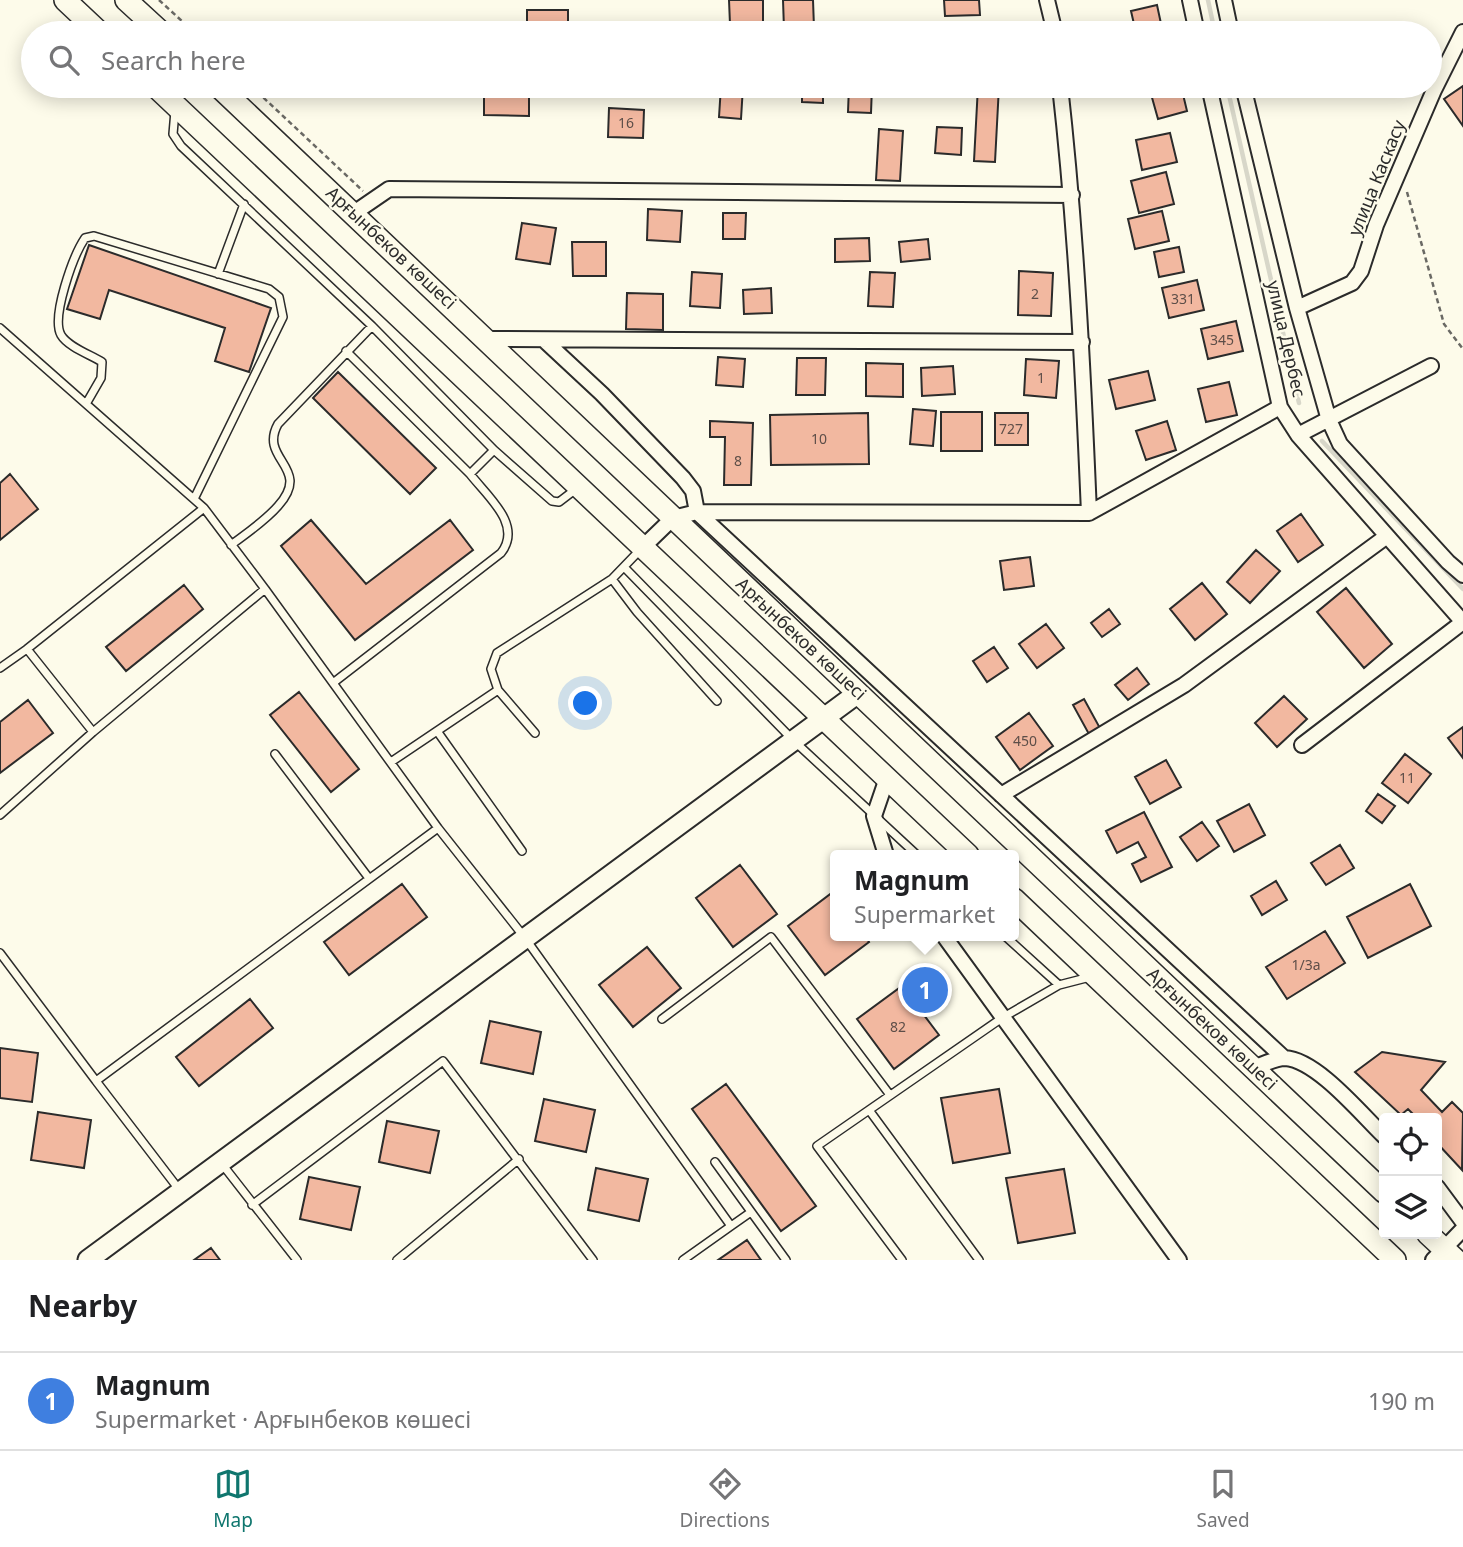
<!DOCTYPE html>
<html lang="en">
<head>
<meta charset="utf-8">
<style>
  body { margin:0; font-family:"Noto Sans",sans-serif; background:#f2f2f2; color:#202124 }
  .controls { position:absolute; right:21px; bottom:21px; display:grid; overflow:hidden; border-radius:7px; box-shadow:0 4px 18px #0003 }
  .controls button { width:63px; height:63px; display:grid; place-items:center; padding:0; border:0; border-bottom:2px solid #e0e0e0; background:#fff; color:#202124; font:35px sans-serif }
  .you { position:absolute; left:586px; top:704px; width:24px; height:24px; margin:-18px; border:5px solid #fff; border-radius:50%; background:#1a73e8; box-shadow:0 0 0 10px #1a73e833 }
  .badge { display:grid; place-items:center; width:46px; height:46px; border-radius:50%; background:#0f766e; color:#fff; font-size:23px; font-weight:700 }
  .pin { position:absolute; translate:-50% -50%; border:4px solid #fff; box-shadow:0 2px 7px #0006 }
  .popup { position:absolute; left:830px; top:850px; width:189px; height:91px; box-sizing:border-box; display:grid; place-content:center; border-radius:7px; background:#fff; filter:drop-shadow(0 2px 5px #0005); font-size:23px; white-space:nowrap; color:#757577 }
  .popup b { font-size:26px; color:#202124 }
  .popup::after { content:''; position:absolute; left:50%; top:100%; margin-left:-14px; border:14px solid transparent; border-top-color:#fff }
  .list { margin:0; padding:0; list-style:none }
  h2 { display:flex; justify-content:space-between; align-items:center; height:91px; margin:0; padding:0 28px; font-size:30px }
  h2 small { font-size:23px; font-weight:400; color:#757577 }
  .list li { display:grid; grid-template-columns:46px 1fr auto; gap:21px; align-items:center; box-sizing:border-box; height:98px; padding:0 28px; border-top:2px solid #e0e0e0 }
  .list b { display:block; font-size:26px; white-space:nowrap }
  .list p { margin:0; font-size:23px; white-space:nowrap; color:#757577 }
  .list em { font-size:23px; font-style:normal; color:#757577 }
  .icon { flex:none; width:38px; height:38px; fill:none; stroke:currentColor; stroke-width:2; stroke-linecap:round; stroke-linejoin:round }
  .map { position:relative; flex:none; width:1463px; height:1260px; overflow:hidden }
  .search { position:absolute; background:#fff; box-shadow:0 4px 18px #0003; left:21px; right:21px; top:21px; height:77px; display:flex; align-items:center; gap:18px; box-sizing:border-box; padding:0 24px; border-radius:38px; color:#757577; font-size:26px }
  .sheet { height:189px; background:#fff }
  nav { display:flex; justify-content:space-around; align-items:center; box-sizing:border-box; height:98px; border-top:2px solid #e0e0e0; background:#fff; font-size:19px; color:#757577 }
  nav a { display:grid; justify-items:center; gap:4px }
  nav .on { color:#0f766e }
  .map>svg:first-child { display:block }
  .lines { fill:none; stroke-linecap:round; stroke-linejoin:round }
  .stream { stroke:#d8d7c9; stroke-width:4.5 }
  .building { fill:#f2b8a0; stroke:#2b2b2b; stroke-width:2 }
  .lane-casing { stroke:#2b2b2b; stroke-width:10 }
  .street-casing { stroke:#2b2b2b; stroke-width:18 }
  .secondary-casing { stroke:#2b2b2b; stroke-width:23 }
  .primary-casing { stroke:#2b2b2b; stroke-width:24 }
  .path { stroke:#6a6964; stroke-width:2.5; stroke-dasharray:5 3.5; stroke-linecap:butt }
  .lane { stroke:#fdfbea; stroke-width:7 }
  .street { stroke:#fdfbea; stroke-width:14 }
  .secondary { stroke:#fdfbea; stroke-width:19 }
  .primary { stroke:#fdfbea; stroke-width:21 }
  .labels { text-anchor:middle; stroke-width:5; stroke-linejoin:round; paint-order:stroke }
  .number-label { font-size:14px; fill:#5d4e48 }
  .street-label { font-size:18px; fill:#2b2b2b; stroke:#fdfbea }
</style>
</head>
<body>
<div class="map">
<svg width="1463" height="1260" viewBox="0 0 1463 1260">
  <rect width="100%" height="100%" fill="#fdfbea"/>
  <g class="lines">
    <!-- stream -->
    <path class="stream" d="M 1208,0 L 1215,33
      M 1227,86 L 1299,403
      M 1322,441 L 1463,589"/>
  </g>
  <!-- building -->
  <path class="building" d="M 729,0 L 763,0 L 763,24 L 730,24 Z
    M 783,0 L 813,0 L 814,28 L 784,29 Z
    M 944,0 L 979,0 L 980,15 L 945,16 Z
    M 1157,5 L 1163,33 L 1136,33 L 1131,11 Z
    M 527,10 L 568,10 L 568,33 L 527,33 Z
    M 907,23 L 938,26 L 937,33 L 906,33 Z
    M 682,24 L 683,33 L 654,33 L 653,26 Z
    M 442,28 L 442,33 L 412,33 L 412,29 Z
    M 484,86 L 529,86 L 529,116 L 484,115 Z
    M 721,86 L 743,86 L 741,119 L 719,117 Z
    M 802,86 L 823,86 L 823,103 L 802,102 Z
    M 849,86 L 872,86 L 871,113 L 848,112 Z
    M 926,86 L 961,86 L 961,91 Z
    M 978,86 L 999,86 L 995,162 L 974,161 Z
    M 1181,86 L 1187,111 L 1158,119 L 1151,94 Z
    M 1463,86 L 1463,126 L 1444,99 Z
    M 609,108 L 644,110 L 643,138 L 608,137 Z
    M 937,127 L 962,128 L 961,155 L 935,153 Z
    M 879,129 L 903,131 L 900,181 L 876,180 Z
    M 1170,133 L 1177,162 L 1142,170 L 1136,140 Z
    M 1166,172 L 1174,204 L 1139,213 L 1131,181 Z
    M 648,209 L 682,211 L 680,242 L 647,240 Z
    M 1162,211 L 1169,241 L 1135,249 L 1128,219 Z
    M 723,213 L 746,213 L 745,239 L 723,239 Z
    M 522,223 L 556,228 L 550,264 L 516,259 Z
    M 869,238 L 870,261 L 835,262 L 835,239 Z
    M 928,239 L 930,259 L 901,262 L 899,242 Z
    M 572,242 L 606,242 L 606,276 L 573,276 Z
    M 89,245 L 271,308 L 249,372 L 215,361 L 225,328 L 109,290 L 100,319 L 67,309 Z
    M 1179,247 L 1184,272 L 1159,277 L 1154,252 Z
    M 1019,271 L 1053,273 L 1051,316 L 1018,315 Z
    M 692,272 L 722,274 L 720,308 L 690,306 Z
    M 870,272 L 895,273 L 893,307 L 868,306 Z
    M 1197,280 L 1204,310 L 1169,318 L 1162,288 Z
    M 771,288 L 772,313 L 744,314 L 743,290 Z
    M 627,293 L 663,294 L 663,330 L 626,329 Z
    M 1236,321 L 1243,351 L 1208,359 L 1201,329 Z
    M 718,357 L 745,359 L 743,387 L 716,385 Z
    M 797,358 L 826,358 L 825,395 L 796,395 Z
    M 1026,359 L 1059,361 L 1056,398 L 1024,395 Z
    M 866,363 L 903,364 L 903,397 L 866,396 Z
    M 953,366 L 955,394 L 922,396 L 921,368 Z
    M 1148,371 L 1155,400 L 1116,409 L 1109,380 Z
    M 338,372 L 436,468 L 410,494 L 313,398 Z
    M 1229,382 L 1237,415 L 1206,422 L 1198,389 Z
    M 913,409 L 936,411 L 933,446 L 910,444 Z
    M 941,412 L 982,412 L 982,451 L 941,451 Z
    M 868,413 L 869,464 L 771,465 L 770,415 Z
    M 995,413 L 1028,413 L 1028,445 L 995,445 Z
    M 710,421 L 753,423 L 751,485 L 724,485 L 725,437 L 710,437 Z
    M 1167,421 L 1176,450 L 1146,460 L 1136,431 Z
    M 10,474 L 38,509 L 0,540 L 0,483 Z
    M 1301,514 L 1323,545 L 1298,562 L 1277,531 Z
    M 311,520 L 366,584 L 450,520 L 473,550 L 355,640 L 281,546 Z
    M 1256,550 L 1280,571 L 1250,603 L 1227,582 Z
    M 1030,557 L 1034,586 L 1004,590 L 1000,561 Z
    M 1202,583 L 1227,614 L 1195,640 L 1170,609 Z
    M 184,585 L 203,609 L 126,671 L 106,647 Z
    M 1346,588 L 1392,644 L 1364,668 L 1317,612 Z
    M 1109,609 L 1120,624 L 1102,637 L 1091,623 Z
    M 1046,624 L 1064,648 L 1037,668 L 1019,644 Z
    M 994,647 L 1008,668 L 987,682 L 973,661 Z
    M 1137,668 L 1149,684 L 1128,700 L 1115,685 Z
    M 299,692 L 359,769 L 331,792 L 270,715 Z
    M 1284,696 L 1307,719 L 1277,747 L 1255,723 Z
    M 1084,699 L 1101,730 L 1090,736 L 1073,705 Z
    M 28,700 L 53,733 L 0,773 L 0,722 Z
    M 1029,713 L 1053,746 L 1020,770 L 996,737 Z
    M 1463,727 L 1463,758 L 1448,738 Z
    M 1405,754 L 1431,774 L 1408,803 L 1382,783 Z
    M 1166,760 L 1181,787 L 1150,804 L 1135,777 Z
    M 1378,794 L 1395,806 L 1382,823 L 1366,811 Z
    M 1249,804 L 1265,835 L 1234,852 L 1217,821 Z
    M 1144,812 L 1172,867 L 1141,882 L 1132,864 L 1146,857 L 1138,842 L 1117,853 L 1106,831 Z
    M 1202,822 L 1219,846 L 1197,861 L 1180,837 Z
    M 1340,845 L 1354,868 L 1326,885 L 1311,863 Z
    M 740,865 L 777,914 L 733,947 L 696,898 Z
    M 1276,881 L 1287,900 L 1262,915 L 1251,896 Z
    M 402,884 L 427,917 L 349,975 L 324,942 Z
    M 1410,884 L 1431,926 L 1368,958 L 1347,917 Z
    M 833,892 L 836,896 L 836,936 L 865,936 L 869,942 L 825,975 L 788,926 Z
    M 1325,931 L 1345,963 L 1287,999 L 1266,967 Z
    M 647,947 L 681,988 L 633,1027 L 599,985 Z
    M 902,986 L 939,1035 L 894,1069 L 857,1019 Z
    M 250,999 L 273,1028 L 199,1086 L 176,1057 Z
    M 490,1021 L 541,1032 L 533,1074 L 481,1063 Z
    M 0,1048 L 38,1053 L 32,1102 L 0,1098 Z
    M 1382,1052 L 1445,1062 L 1421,1090 L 1442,1112 L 1452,1102 L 1463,1113 L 1462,1170 L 1437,1143 L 1437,1118 L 1417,1118 L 1408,1109 L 1401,1115 L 1355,1072 Z
    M 726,1084 L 816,1206 L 781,1231 L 692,1109 Z
    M 999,1089 L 1010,1153 L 953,1163 L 941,1098 Z
    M 544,1099 L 595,1110 L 586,1152 L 535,1141 Z
    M 38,1112 L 91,1120 L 84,1168 L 31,1160 Z
    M 387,1121 L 439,1131 L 430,1173 L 379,1162 Z
    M 596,1168 L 648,1179 L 639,1221 L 588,1210 Z
    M 1064,1169 L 1075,1233 L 1018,1243 L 1006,1178 Z
    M 309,1177 L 360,1187 L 351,1230 L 300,1219 Z
    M 747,1240 L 761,1260 L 718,1260 Z
    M 211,1248 L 220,1260 L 194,1260 Z"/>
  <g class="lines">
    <!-- lane casing -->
    <g class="lane-casing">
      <path id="lane" d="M 175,111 L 173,134 L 181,146 L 372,326
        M 218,274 L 244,204
        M 0,328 L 204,508 L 27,649
        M 346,351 L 470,474
        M 86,404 L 101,378 L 102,362 C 91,355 68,347 61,335 C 51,317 73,256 85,238 L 94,236 L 269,289 L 279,297 L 283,317 L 194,499
        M 204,508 L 265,589
        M 231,545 C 247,533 265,521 278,506 C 313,467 258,460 278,424 L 372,326 L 494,450
        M 625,568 L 793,740 L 917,855
        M 612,579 L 637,612 L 717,701
        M 0,668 L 27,649 L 93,732
        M 333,683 L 501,553 C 523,525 488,497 470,474 L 494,450 L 552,501 L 559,502 L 576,489
        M 498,690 L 535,733
        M 437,731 L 522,851
        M 275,754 L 368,877
        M 391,762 L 498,690 L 491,669 L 497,653 L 612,579 L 640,550
        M 0,815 L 93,732 L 265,589 L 438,828 L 96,1081 L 0,953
        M 438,828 L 525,938 L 731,1226 L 683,1260
        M 1005,936 L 1059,985
        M 662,1019 L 771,937 L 890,1095
        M 96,1081 L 181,1192
        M 869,1110 L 979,1260
        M 715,1162 L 786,1260
        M 222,1164 L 297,1260
        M 252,1205 L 443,1061 L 593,1260
        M 731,1226 L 751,1212
        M 397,1260 L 519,1159
        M 902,1260 L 817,1146 L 1002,1018 L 1059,985 L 1090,977"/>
    </g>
    <!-- street casing -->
    <g class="street-casing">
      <path id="street" d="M 1047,0 L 1055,33
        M 1190,0 L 1197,33
        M 1224,0 L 1231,33
        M 1060,86 C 1076,228 1083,370 1089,513
        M 1209,86 L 1280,407 L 1298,435 L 1463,622 L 1302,745
        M 1243,86 L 1297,308 L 1329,420 L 1340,444 L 1448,562 L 1463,575
        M 354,213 L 389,189 L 1072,195
        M 1297,308 L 1352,283 L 1361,271 L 1376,225 L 1434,90 L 1463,32
        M 487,339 L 1082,342
        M 544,340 L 602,394 L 683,478 L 693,491 L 697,512 L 1284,1058
        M 1298,435 L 1431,366
        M 643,547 L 673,518 L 697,512 L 1089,513 L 1280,407
        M 1001,795 L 1184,685 L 1387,536
        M 886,855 L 874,816 L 887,778
        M 944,936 L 1179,1260
        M 1253,1068 C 1262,1065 1275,1058 1285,1058 C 1317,1060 1361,1114 1384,1136
        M 1437,1187 L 1463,1222
        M 1433,1260 L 1463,1229"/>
    </g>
    <!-- secondary casing -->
    <g class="secondary-casing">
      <path id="secondary" d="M 88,1260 L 858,693"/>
    </g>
    <!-- primary casing -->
    <g class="primary-casing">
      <path id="primary" d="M 65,0 L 100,33
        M 126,0 L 162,33
        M 155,86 L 968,855
        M 218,86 L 1384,1192
        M 1014,899 L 1395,1260
        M 1428,1234 L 1456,1260"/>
    </g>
    <!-- path -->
    <path class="path" d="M 159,0 L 195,33
      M 251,86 L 363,191
      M 1407,192 L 1444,324 L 1463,349"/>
    <!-- lane -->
    <use href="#lane" class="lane"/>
    <!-- street -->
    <use href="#street" class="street"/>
    <!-- secondary -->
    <use href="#secondary" class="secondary"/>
    <!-- primary -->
    <use href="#primary" class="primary"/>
  </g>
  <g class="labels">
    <!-- number labels -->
    <g class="number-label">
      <text x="626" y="128">16</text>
      <text x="1035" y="299">2</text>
      <text x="1183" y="304">331</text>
      <text x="1222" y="345">345</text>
      <text x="1041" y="383">1</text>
      <text x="1011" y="434">727</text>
      <text x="819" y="444">10</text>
      <text x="738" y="466">8</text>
      <text x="1025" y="746">450</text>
      <text x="1407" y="783">11</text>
      <text x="1306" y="970">1/3а</text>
      <text x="898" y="1032">82</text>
    </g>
    <!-- street labels -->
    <g class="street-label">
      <text transform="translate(1377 178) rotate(-68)" y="6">улица Каскасу</text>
      <text transform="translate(391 248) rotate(43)" y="6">Арғынбеков көшесі</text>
      <text transform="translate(1286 339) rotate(77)" y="6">улица Дербес</text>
      <text transform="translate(801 639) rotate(43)" y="6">Арғынбеков көшесі</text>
      <text transform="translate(1212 1029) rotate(43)" y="6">Арғынбеков көшесі</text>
    </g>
  </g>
</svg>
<div class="controls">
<button><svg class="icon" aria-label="locate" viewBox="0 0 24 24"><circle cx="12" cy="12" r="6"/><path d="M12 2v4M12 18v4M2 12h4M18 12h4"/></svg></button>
<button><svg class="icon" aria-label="layers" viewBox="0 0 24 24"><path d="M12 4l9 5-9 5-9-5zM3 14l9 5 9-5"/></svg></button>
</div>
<div class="you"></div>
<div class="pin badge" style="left:925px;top:990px;background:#3f7fe0">1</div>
<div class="popup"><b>Magnum</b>Supermarket</div>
<div class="search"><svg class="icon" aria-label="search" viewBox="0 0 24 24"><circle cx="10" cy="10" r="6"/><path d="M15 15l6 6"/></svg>Search here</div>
</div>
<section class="sheet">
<h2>Nearby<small></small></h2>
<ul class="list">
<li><span class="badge" style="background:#3f7fe0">1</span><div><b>Magnum</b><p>Supermarket · Арғынбеков көшесі</p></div><em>190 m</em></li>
</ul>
</section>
<nav>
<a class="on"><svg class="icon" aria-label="map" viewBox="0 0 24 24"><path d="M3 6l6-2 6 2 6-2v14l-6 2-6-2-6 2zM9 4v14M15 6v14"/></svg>Map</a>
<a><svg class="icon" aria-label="directions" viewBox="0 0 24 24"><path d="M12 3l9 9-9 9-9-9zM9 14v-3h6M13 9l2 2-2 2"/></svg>Directions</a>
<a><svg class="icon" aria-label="saved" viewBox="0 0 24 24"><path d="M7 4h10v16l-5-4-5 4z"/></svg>Saved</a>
</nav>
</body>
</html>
